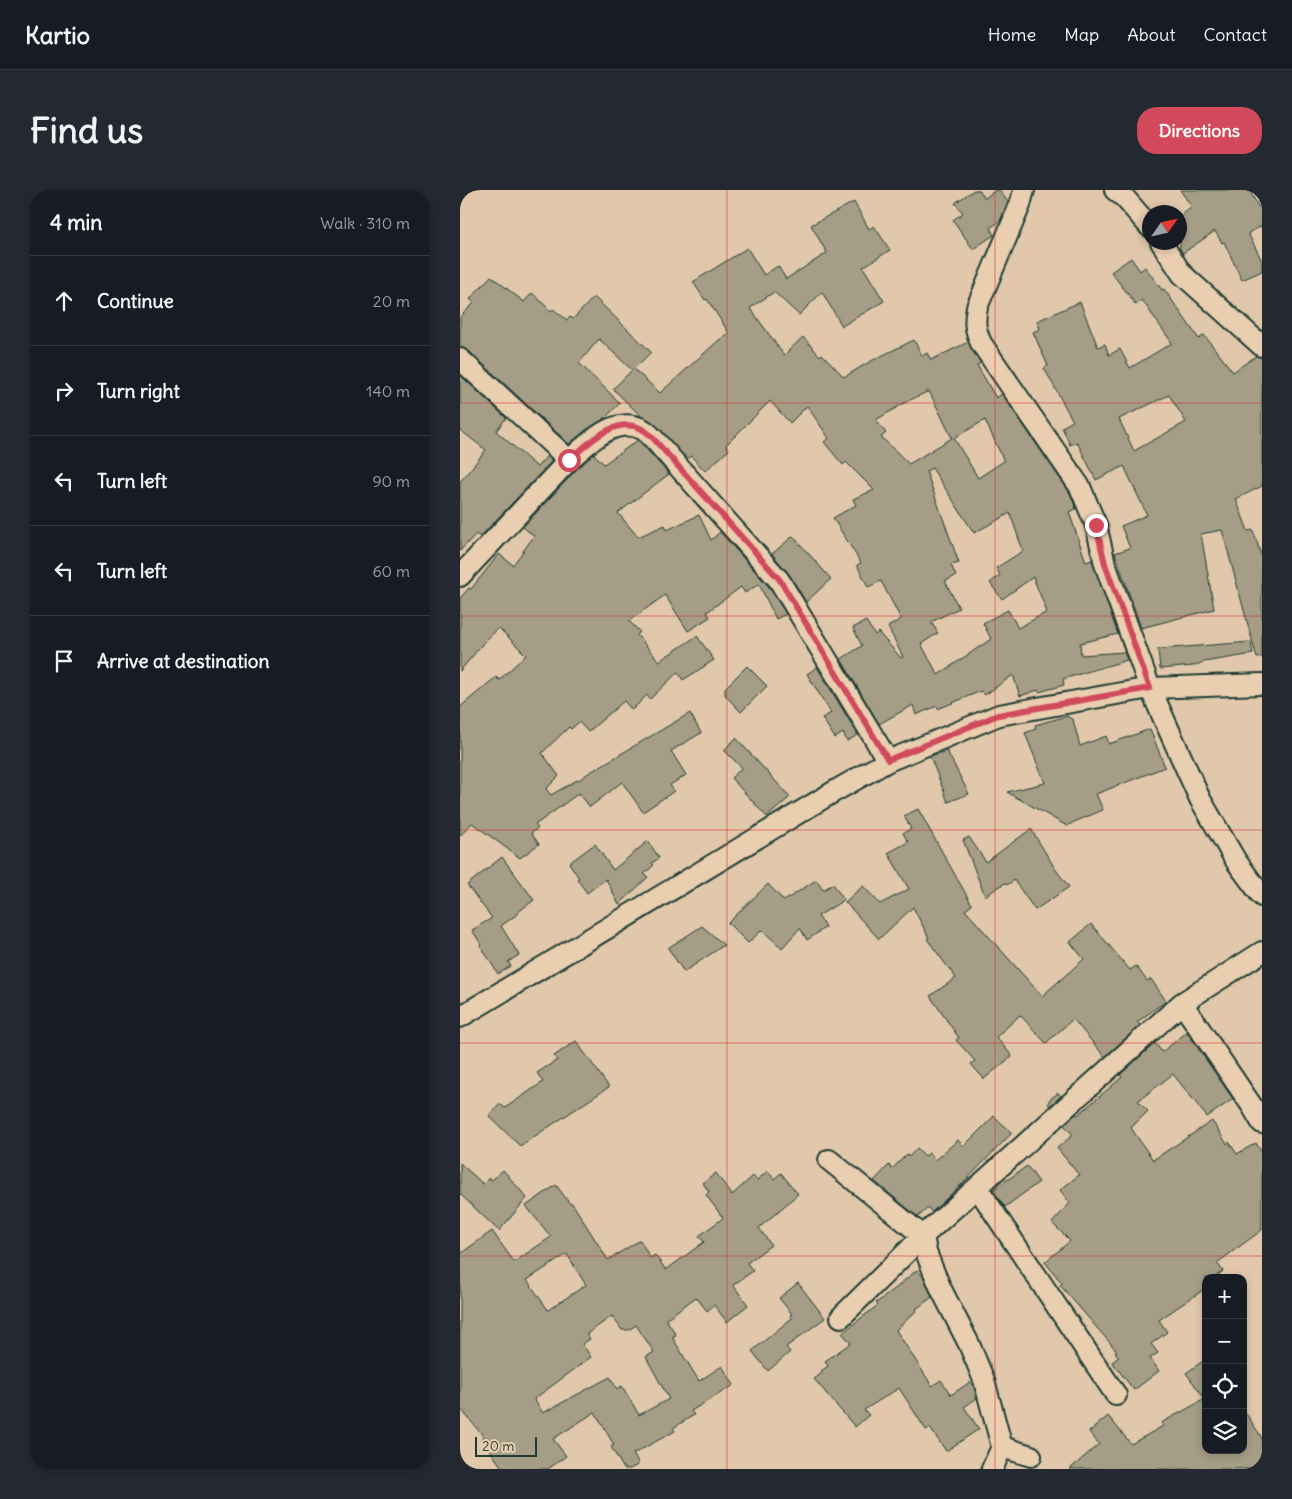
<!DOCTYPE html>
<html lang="en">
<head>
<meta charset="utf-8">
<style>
  body { margin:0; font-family:Delius,sans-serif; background:#242831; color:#f1f3f6 }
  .controls { position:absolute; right:15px; bottom:15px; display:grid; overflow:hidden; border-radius:10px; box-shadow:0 2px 8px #0003 }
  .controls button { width:45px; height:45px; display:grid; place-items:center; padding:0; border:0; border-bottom:1px solid #363941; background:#171b24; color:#f1f3f6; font:25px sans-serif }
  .compass { position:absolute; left:682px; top:15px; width:45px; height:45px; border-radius:50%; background:#171b24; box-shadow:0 2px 8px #0003; rotate:56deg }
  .scale { position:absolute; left:15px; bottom:12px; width:62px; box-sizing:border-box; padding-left:5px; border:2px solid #1f3d34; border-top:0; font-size:14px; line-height:18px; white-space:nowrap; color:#1f3d34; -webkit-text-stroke:4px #e9ceb0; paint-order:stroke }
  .stop { position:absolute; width:15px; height:15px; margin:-11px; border:4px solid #d1495b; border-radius:50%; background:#fff }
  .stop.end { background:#d1495b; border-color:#fff; box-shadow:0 1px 5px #0008 }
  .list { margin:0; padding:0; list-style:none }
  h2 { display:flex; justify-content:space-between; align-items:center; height:65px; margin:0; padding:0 20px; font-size:21px }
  h2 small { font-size:16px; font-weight:400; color:#9ea1a6 }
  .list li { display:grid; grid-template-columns:32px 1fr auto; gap:15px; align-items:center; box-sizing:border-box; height:90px; padding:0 20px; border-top:1px solid #363941 }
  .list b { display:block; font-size:19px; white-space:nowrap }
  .list em { font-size:16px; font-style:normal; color:#9ea1a6 }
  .icon { flex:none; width:28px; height:28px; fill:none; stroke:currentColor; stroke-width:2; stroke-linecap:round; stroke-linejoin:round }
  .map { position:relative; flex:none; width:802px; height:1279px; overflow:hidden; border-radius:20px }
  header { display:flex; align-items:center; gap:30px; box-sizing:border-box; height:70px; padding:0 25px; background:#171b24; border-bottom:1px solid #363941 }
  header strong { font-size:24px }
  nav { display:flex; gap:28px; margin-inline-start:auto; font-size:18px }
  .intro { display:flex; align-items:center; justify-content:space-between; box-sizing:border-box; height:120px; padding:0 30px }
  h1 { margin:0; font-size:35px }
  .button { padding:12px 22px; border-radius:20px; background:#d1495b; color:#fff; font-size:18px; font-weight:700 }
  main { display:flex; gap:30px; padding:0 30px }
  aside { flex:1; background:#171b24; border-radius:20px; box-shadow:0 2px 8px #0003 }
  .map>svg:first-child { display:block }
  .building { fill:#a59d86; stroke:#1f3d34; fill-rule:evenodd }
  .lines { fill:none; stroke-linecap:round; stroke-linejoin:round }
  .minor-casing { stroke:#1f3d34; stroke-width:24 }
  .minor { stroke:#e9ceb0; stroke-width:20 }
  .route { stroke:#d1495b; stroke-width:6 }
  .grid { fill:none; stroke:#d62828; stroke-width:1; stroke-opacity:0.55 }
</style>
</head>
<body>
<header>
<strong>Kartio</strong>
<nav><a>Home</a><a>Map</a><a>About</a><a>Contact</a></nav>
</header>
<div class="intro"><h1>Find us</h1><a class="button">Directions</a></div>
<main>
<aside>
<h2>4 min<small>Walk · 310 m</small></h2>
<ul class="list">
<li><svg class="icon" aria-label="ahead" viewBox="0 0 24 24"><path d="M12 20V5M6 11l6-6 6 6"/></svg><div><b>Continue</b></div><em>20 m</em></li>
<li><svg class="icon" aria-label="right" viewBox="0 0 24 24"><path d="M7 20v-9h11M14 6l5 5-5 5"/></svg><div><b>Turn right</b></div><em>140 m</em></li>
<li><svg class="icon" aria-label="left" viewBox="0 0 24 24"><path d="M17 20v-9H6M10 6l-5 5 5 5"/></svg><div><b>Turn left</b></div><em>90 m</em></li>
<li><svg class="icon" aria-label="left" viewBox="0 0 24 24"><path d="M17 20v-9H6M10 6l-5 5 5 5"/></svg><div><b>Turn left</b></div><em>60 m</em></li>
<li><svg class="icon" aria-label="arrive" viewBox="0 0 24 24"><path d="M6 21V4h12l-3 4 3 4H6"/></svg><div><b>Arrive at destination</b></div></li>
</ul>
</aside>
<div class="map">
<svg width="802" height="1279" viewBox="0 0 802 1279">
  <rect width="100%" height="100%" fill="#e1c8ab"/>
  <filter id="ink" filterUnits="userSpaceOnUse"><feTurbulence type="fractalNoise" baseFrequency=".02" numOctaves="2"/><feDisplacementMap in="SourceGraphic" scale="10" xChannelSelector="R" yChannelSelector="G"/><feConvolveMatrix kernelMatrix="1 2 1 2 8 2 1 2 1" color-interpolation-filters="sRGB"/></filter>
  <g filter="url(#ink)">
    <!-- building -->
    <path class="building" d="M 514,0 L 519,0 L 525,8 L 536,0 L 539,0 L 548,12 L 540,31 L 530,38 L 534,45 L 513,59 L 493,30 L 503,23 L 495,13 Z
      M 720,0 L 789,0 L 802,22 L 802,36 L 788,43 L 802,71 L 802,81 L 782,90 L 764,52 L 762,53 L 755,41 L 723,63 L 720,59 L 720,26 L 732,17 Z
      M 394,12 L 409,39 L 414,36 L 430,60 L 403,77 L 424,111 L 382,136 L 362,102 L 339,125 L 314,102 L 290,118 L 324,165 L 343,147 L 360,166 L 362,164 L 384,187 L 411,171 L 454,150 L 462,166 L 467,163 L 471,170 L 508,152 L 521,173 L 517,175 L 536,208 L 542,204 L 610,303 L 616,319 L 609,322 L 626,372 L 632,370 L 658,444 L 620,453 L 621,465 L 664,462 L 667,470 L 603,489 L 604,495 L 579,502 L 578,500 L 560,506 L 553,485 L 525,505 L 521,501 L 478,519 L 477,516 L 456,525 L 453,515 L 419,534 L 381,469 L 402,456 L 393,438 L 406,431 L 415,445 L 418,442 L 441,468 L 443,467 L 428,437 L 441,429 L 421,391 L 408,397 L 397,375 L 401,373 L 373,328 L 396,315 L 393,309 L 414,300 L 386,272 L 383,275 L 364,252 L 369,248 L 347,216 L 330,233 L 310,211 L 266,255 L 269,260 L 245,281 L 231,266 L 227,269 L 196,235 L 182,227 L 153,199 L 172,180 L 139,149 L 119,173 L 160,213 L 144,229 L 126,240 L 109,254 L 8,160 L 0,157 L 0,127 L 14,113 L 10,109 L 31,86 L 64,112 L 72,103 L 91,121 L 93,119 L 107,130 L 110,127 L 113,129 L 134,107 L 191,162 L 174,179 L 200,203 L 259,150 L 269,143 L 247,109 L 245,110 L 233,92 L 287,58 L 304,85 L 318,76 L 326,89 L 367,63 L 351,35 ZM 469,201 L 492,248 L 449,274 L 421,247 L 426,243 L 416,230 L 446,212 ZM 525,230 L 544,271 L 518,288 L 494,248 ZM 472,278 L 514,343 L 550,323 L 563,361 L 536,378 L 540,385 L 530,393 L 542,409 L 573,387 L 587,422 L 558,438 L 548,420 L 523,433 L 531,449 L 478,485 L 461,454 L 478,443 L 471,432 L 499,418 L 485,391 L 496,386 L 491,375 L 499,373 L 466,281 Z
      M 671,68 L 680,81 L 685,77 L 702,100 L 704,99 L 739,149 L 744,145 L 773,182 L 796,166 L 802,168 L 802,296 L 776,309 L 788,341 L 793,340 L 802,368 L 802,467 L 797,468 L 762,340 L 741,344 L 754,419 L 681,438 L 655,363 L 670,358 L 661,336 L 687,325 L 664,276 L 636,290 L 617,252 L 610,255 L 602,237 L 613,231 L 584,178 L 588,176 L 573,142 L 580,139 L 577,131 L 620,112 L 638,157 L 645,154 L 649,165 L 660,159 L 670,178 L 712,153 L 682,110 L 676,115 L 651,82 ZM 709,205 L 726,232 L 674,261 L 659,229 Z
      M 0,185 L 46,228 L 36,241 L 77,277 L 87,266 L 92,271 L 20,347 L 16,344 L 0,361 L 0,292 L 26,260 L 0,240 Z
      M 178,250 L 209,284 L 158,323 L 178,347 L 205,335 L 207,340 L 239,325 L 251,350 L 260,342 L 309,397 L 326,424 L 316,429 L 299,394 L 285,403 L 281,397 L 247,422 L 250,427 L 228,441 L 205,405 L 169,431 L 180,442 L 177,445 L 199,471 L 237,446 L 254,470 L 223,490 L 218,482 L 190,509 L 187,505 L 172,520 L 164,511 L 128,542 L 119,532 L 111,539 L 109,537 L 82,563 L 99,586 L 86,599 L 91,605 L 119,589 L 119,590 L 127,584 L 230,523 L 241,543 L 211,561 L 226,585 L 210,595 L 214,601 L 183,622 L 162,592 L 130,617 L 119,603 L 75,635 L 78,638 L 71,643 L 79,654 L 60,668 L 12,633 L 0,646 L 0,517 L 36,487 L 39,490 L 66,465 L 39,438 L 25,451 L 0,481 L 0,408 L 9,398 L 11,399 L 39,364 L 53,375 L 74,346 L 63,337 L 117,279 L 134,264 L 144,274 Z
      M 333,346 L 371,389 L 346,412 L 329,384 L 312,364 Z
      M 791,452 L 793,464 L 744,472 L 733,476 L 700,479 L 698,459 Z
      M 287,476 L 307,496 L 281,522 L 265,505 L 265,498 Z
      M 357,477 L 398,545 L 387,551 L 383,543 L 375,548 L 362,528 L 371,523 L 347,484 Z
      M 607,526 L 613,530 L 620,556 L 646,546 L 649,554 L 690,539 L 705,577 L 636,604 L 643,620 L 614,632 L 607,636 L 547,602 L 585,593 L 565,543 L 576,539 L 575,535 Z
      M 276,548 L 330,607 L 307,627 L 271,588 L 282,578 L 264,560 Z
      M 487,561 L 509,604 L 488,612 L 470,566 Z
      M 458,619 L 512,715 L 505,720 L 582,806 L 624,769 L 610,752 L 631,734 L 670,780 L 676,776 L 687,791 L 691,789 L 706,811 L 677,832 L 680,835 L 645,867 L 613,829 L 586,853 L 560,825 L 536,847 L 552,866 L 524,889 L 511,874 L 515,871 L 496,850 L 499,848 L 470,806 L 496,788 L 467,749 L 469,748 L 453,717 L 419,749 L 385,712 L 403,696 L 420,714 L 449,699 L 428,663 L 448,652 L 443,643 L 451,639 L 444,626 Z
      M 571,639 L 596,680 L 609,697 L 575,720 L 554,690 L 547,695 L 545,693 L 525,706 L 503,650 L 509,647 L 526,672 Z
      M 188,651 L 199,668 L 192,673 L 194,675 L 184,684 L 188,687 L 159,715 L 146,689 L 127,703 L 117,689 L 119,688 L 109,673 L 135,654 L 153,680 Z
      M 42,667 L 74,710 L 58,722 L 59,723 L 41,736 L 59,765 L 48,772 L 51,776 L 38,784 L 20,755 L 21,754 L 12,740 L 32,728 L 7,695 Z
      M 356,690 L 363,700 L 373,694 L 384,710 L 358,726 L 366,737 L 347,750 L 340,738 L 322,758 L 302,740 L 288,753 L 268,733 L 308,694 L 324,711 Z
      M 242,736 L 264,755 L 224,782 L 208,758 Z
      M 727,842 L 773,909 L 747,927 L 713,884 L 678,911 L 688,921 L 671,938 L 693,970 L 752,931 L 767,954 L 769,952 L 777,964 L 796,953 L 802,963 L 802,1040 L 757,1073 L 763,1081 L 754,1088 L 746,1088 L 746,1098 L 699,1130 L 707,1142 L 691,1154 L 698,1163 L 690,1168 L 699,1181 L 674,1200 L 652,1172 L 659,1167 L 655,1162 L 657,1161 L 600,1095 L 602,1093 L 585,1072 L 610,1051 L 592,1033 L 610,1013 L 600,1000 L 619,985 L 597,958 L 613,945 L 604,935 L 616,924 L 618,925 L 662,887 L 660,885 L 695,853 L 702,862 Z
      M 116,851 L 149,897 L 60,956 L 29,926 L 40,914 L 45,918 L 83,892 L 77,883 L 97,870 L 94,866 Z
      M 598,903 L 601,906 L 589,917 L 589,910 Z
      M 534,926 L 552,943 L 502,994 L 472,1022 L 468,1018 L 458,1027 L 414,991 L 429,975 L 432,979 L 447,964 L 449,967 L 457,958 L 465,966 L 469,963 L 475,970 L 498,950 L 504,956 Z
      M 0,973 L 23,994 L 29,988 L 32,990 L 43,980 L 67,1008 L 39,1041 L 0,1004 Z
      M 567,976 L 579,992 L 545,1017 L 533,1000 Z
      M 308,981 L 314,989 L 321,983 L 338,1004 L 299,1038 L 311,1055 L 287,1073 L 293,1081 L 273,1095 L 288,1115 L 267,1132 L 254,1115 L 247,1121 L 236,1107 L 206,1129 L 216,1145 L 212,1147 L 239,1191 L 262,1176 L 274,1195 L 231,1221 L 234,1225 L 213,1238 L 215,1241 L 173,1264 L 179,1274 L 170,1279 L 164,1279 L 151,1257 L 154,1255 L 135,1222 L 93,1249 L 106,1266 L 88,1279 L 43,1279 L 22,1249 L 24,1247 L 0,1218 L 0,1064 L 32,1041 L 54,1072 L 91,1047 L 66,1016 L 96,995 L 110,1014 L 112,1013 L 148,1070 L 180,1050 L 190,1068 L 195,1065 L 206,1080 L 244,1052 L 239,1046 L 263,1028 L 246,1005 L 249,1002 L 243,993 L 256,983 L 272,1005 L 293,986 L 297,990 ZM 107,1064 L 126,1095 L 88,1120 L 67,1090 ZM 152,1126 L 162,1140 L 169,1140 L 176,1135 L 194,1162 L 186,1167 L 209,1209 L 179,1225 L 162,1196 L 157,1199 L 150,1187 L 83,1223 L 74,1209 L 131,1167 L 122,1154 L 130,1149 L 127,1144 Z
      M 457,1080 L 464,1088 L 472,1107 L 456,1119 L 457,1120 L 436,1140 L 472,1196 L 481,1190 L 491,1205 L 510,1192 L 514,1197 L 517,1208 L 504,1217 L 519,1239 L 486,1261 L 470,1238 L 466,1240 L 439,1198 L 404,1220 L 409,1225 L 395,1237 L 354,1189 L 362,1183 L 361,1181 L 368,1176 L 365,1171 L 391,1153 L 382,1143 L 418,1115 L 416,1113 L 440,1095 L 440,1094 Z
      M 338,1093 L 365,1128 L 326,1157 L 330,1162 L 308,1181 L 292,1161 L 332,1128 L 330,1125 L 332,1124 L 319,1108 Z
      M 746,1169 L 746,1260 L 783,1260 L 783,1219 L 802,1248 L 802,1279 L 610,1279 L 639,1254 L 629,1242 L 648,1226 L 671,1254 L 703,1236 L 701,1233 L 745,1209 L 726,1183 Z"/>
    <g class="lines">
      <!-- minor casing -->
      <g class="minor-casing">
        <path id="minor" d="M 564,0 L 560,15 L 517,117 C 514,133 515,139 521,153 L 620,297 L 636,335 L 645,374 L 690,498 L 740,609 L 776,671 L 802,706
          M 655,0 L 664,7 L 689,36
          M 701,52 L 722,84 L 802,156
          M 0,169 L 109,270 C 128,254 154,225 182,239 C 186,241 189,244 192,247 L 319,390 L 428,571
          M 0,386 L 109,270
          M 722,813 L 792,916 L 802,933
          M 0,827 L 375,601 L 428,571 L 539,525 L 690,498 L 802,494
          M 369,970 L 463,1046 L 381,1127
          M 517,997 L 656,1205
          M 542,1257 L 571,1266
          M 532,1279 L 542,1257 L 524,1190 L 509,1154 L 481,1099 L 471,1075 L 466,1062 L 463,1046 L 722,813 L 802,762"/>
      </g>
      <!-- minor -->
      <use href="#minor" class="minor"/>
    </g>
  </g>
  <g class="lines" filter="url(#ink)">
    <!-- route -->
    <path class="route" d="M 109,270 C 128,254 155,225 182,239 C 186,241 189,244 192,247 L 320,390 L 428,570 L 538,525 L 690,498 L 645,374 L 636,335"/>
  </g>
  <!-- grid -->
  <path class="grid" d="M 267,0 L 267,1279M 535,0 L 535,1279M 0,213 L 802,213M 0,426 L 802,426M 0,640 L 802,640M 0,853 L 802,853M 0,1066 L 802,1066"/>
</svg>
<div class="controls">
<button>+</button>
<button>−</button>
<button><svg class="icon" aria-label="locate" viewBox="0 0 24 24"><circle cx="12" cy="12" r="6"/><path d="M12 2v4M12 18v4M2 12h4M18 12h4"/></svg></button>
<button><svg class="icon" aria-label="layers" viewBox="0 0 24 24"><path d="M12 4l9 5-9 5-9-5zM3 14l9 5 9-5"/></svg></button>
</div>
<svg class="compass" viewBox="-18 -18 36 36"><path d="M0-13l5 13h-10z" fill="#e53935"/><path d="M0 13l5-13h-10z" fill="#9ea1a6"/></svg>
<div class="scale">20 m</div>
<div class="stop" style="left:109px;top:270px"></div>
<div class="stop end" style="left:636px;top:335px"></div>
</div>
</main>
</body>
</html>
